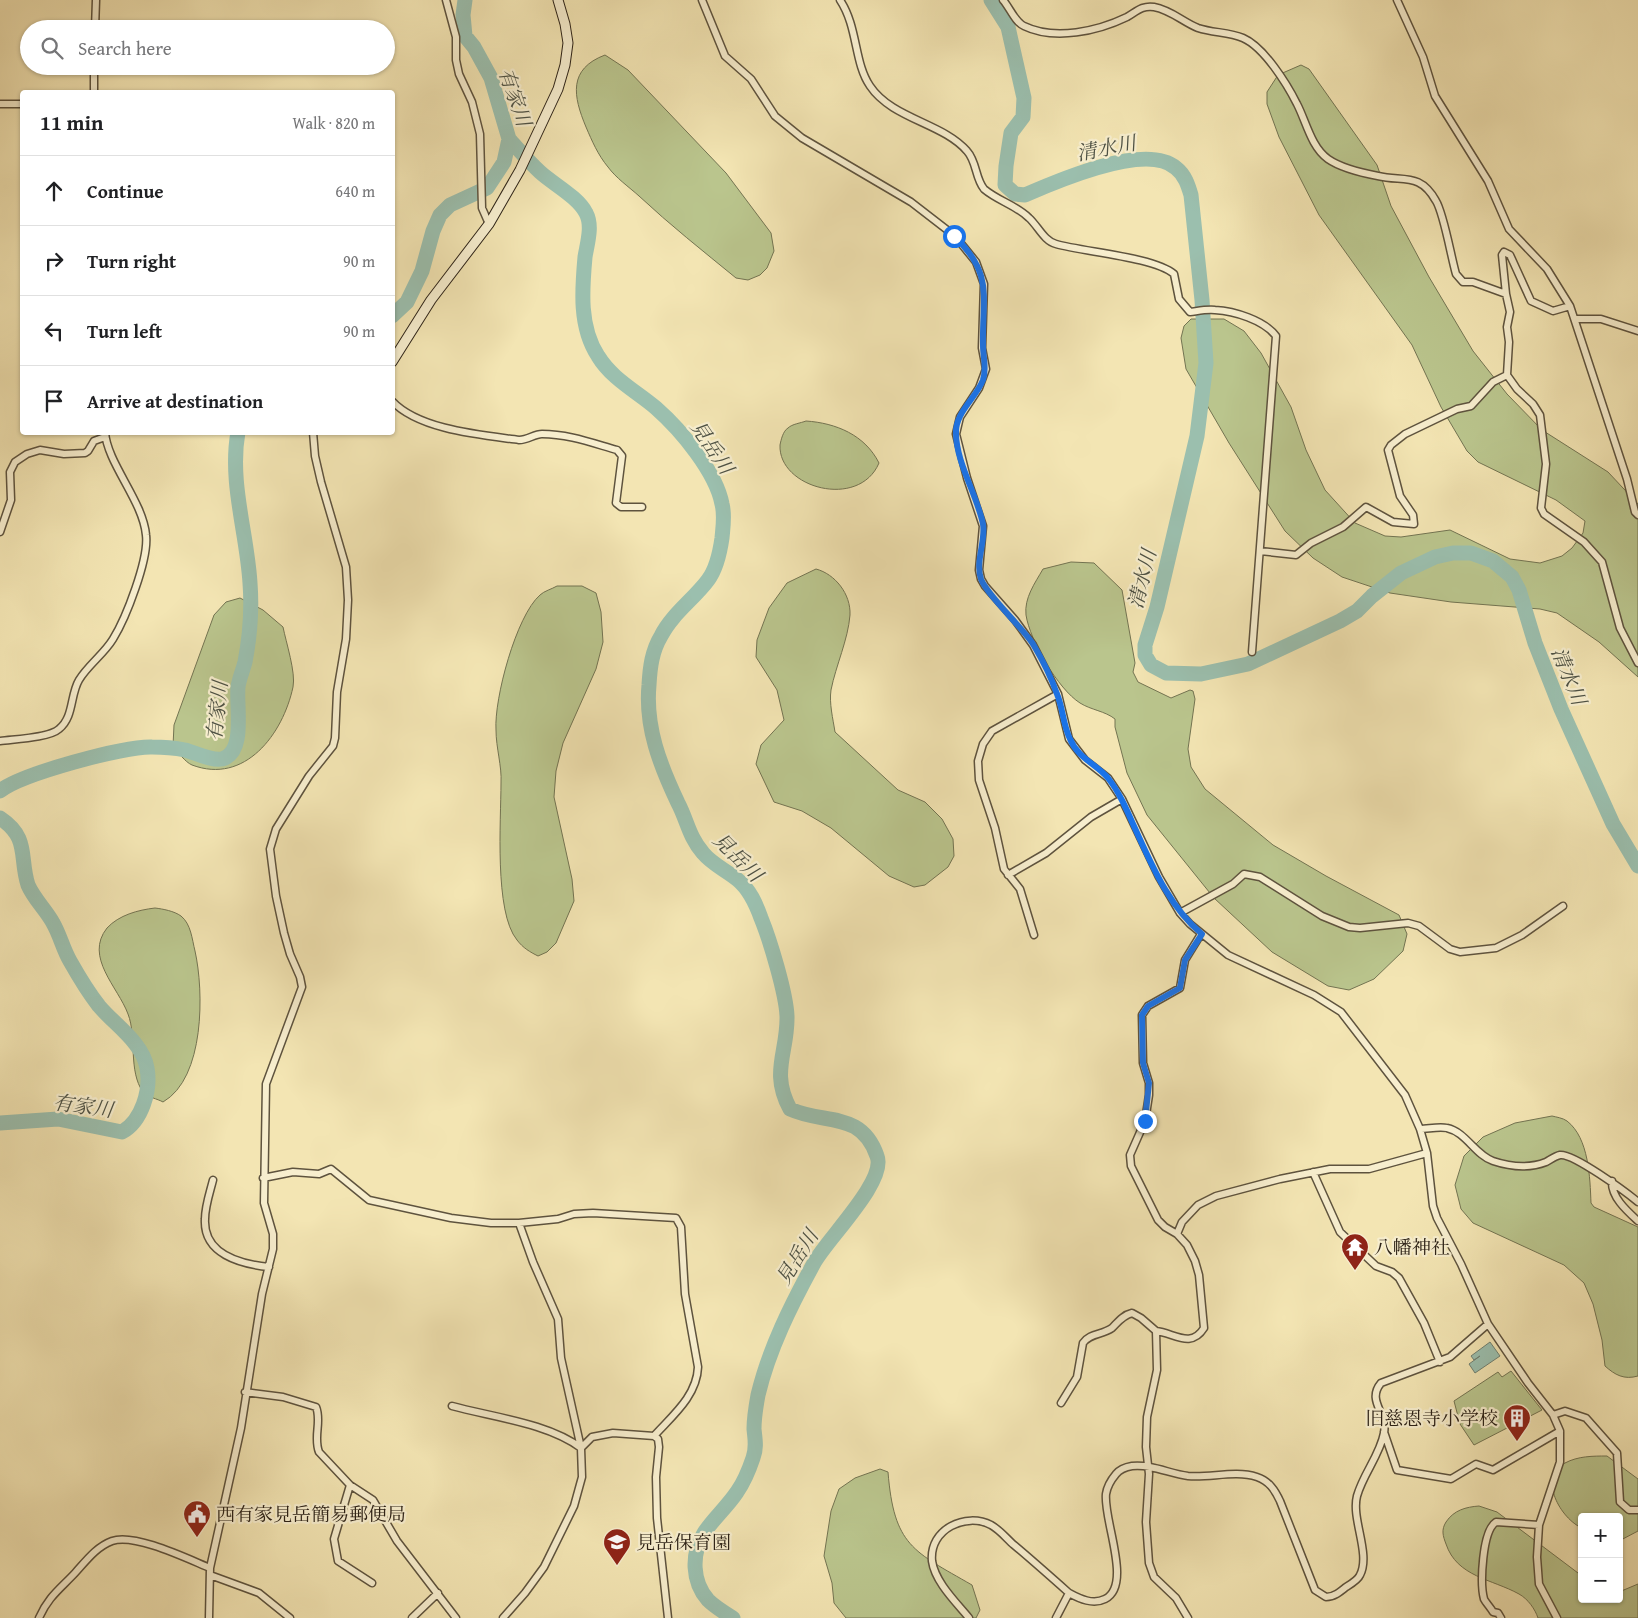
<!DOCTYPE html>
<html lang="en">
<head>
<meta charset="utf-8">
<style>
  body { margin:0; font-family:"Gentium Book Plus","Noto Serif JP",serif; background:#f6f6f6; color:#202124 }
  .controls { position:absolute; right:15px; bottom:15px; display:grid; overflow:hidden; border-radius:5px; box-shadow:0 1px 4px #0004 }
  .controls button { width:45px; height:45px; display:grid; place-items:center; padding:0; border:0; border-bottom:1px solid #e0e0e0; background:#fff; color:#202124; font:25px sans-serif }
  .stop { position:absolute; width:15px; height:15px; margin:-11px; border:4px solid #1a73e8; border-radius:50%; background:#fff }
  .stop.end { background:#1a73e8; border-color:#fff; box-shadow:0 1px 5px #0008 }
  .list { margin:0; padding:0; list-style:none }
  h2 { display:flex; justify-content:space-between; align-items:center; height:65px; margin:0; padding:0 20px; font-size:21px }
  h2 small { font-size:16px; font-weight:400; color:#757577 }
  .list li { display:grid; grid-template-columns:32px 1fr auto; gap:15px; align-items:center; box-sizing:border-box; height:70px; padding:0 20px; border-top:1px solid #e0e0e0 }
  .list b { display:block; font-size:19px; white-space:nowrap }
  .list em { font-size:16px; font-style:normal; color:#757577 }
  .icon { flex:none; width:28px; height:28px; fill:none; stroke:currentColor; stroke-width:2; stroke-linecap:round; stroke-linejoin:round }
  .map { position:relative; flex:none; width:1638px; height:1618px; overflow:hidden }
  .search { position:absolute; background:#fff; box-shadow:0 1px 4px #0004; left:20px; top:20px; width:375px; height:55px; display:flex; align-items:center; gap:12px; box-sizing:border-box; padding:0 18px; border-radius:28px; color:#757577; font-size:19px }
  .panel { position:absolute; background:#fff; box-shadow:0 1px 4px #0004; left:20px; top:90px; width:375px; height:345px; border-radius:5px }
  .map>svg:first-child { display:block }
  .green { fill:#bac58d; stroke:#737452 }
  .water { fill:#9bbfae; stroke:#6f8072 }
  .lines { fill:none; stroke-linecap:round; stroke-linejoin:round }
  .river { stroke:#9bbfae; stroke-width:15 }
  .street-casing { stroke:#5e533e; stroke-width:9 }
  .secondary-casing { stroke:#2c2217; stroke-width:11 }
  .street { stroke:#f7eece; stroke-width:6 }
  .secondary { stroke:#f7eece; stroke-width:9 }
  .route { stroke:#1a73e8; stroke-width:6 }
  .labels { text-anchor:middle; stroke-width:4.5; stroke-linejoin:round; paint-order:stroke }
  .poi-label { font-size:19px; fill:#2c2217; stroke:#f7eece; text-anchor:start }
  .water-label { font-size:20px; font-style:italic; fill:#4d5144; stroke:#f7eece }
</style>
</head>
<body>
<div class="map">
<svg width="1638" height="1618" viewBox="0 0 1638 1618">
  <rect width="100%" height="100%" fill="#f3e5b3"/>
  <filter id="stains"><feTurbulence type="fractalNoise" baseFrequency=".004" numOctaves="4"/><feColorMatrix values="0 0 0 0 .2 0 0 0 0 .09 0 0 0 0 .02 0 0 0 .5 -.17"/></filter>
  <radialGradient id="worn" r=".72"><stop offset=".6" stop-color="#630" stop-opacity="0"/><stop offset="1" stop-color="#630" stop-opacity=".3"/></radialGradient>
  <!-- green -->
  <path class="green" d="M 605,55 L 628,70 L 726,173 L 771,233 L 774,251 L 767,268 L 760,275 L 748,280 L 736,278 C 703,251 670,225 639,196 C 629,187 616,178 608,167 C 598,155 592,141 586,127 C 573,96 568,69 605,55 Z
    M 1301,65 L 1309,69 L 1377,165 L 1391,206 L 1429,277 L 1473,351 L 1507,394 L 1542,430 L 1608,472 L 1638,504 L 1638,677 L 1599,642 L 1557,613 L 1540,609 L 1451,602 L 1390,593 L 1342,577 L 1313,558 L 1285,531 L 1229,443 L 1186,369 L 1181,338 L 1184,326 L 1191,319 L 1224,319 L 1244,331 L 1261,353 L 1291,407 L 1306,450 L 1325,490 L 1355,523 L 1385,536 L 1401,537 L 1450,530 L 1510,559 L 1540,563 L 1562,556 L 1572,548 L 1583,533 L 1585,521 L 1556,500 L 1478,462 L 1467,451 L 1441,407 L 1412,345 L 1319,215 L 1279,137 L 1267,104 L 1267,92 L 1278,75 Z
    M 806,421 C 836,423 865,435 879,463 C 859,510 778,488 780,445 C 781,440 783,431 788,428 C 792,424 801,423 806,421 Z
    M 1071,562 L 1094,563 L 1122,590 L 1135,663 L 1133,672 L 1138,682 L 1171,698 L 1190,690 L 1193,691 L 1195,699 L 1188,749 L 1191,767 L 1205,789 L 1273,845 L 1326,876 L 1399,915 L 1407,934 L 1403,951 L 1374,979 L 1349,990 L 1328,986 L 1272,952 L 1214,898 L 1147,815 L 1127,773 L 1115,727 L 1115,719 C 1105,711 1091,710 1080,703 C 1058,689 1030,641 1026,615 C 1024,598 1035,583 1043,569 Z
    M 816,569 C 835,574 851,594 850,615 C 848,640 836,665 831,690 C 829,703 833,719 835,732 L 898,790 L 925,802 L 942,819 L 953,839 L 954,856 L 948,867 L 925,885 L 914,887 L 889,876 L 831,828 L 802,811 L 774,802 L 756,764 L 761,745 L 784,720 L 777,690 L 756,657 L 757,640 L 769,608 L 787,583 Z
    M 557,586 L 582,586 L 596,593 L 601,612 L 603,642 L 596,669 L 563,743 L 556,771 L 554,797 L 572,879 L 574,901 L 556,943 L 547,952 L 538,956 C 530,952 523,948 517,940 C 494,912 501,820 501,783 C 502,766 496,748 496,730 C 494,699 516,616 540,595 C 544,591 552,589 557,586 Z
    M 240,598 L 263,610 L 283,627 C 286,642 296,673 293,687 C 283,734 245,785 192,765 C 185,762 178,752 173,746 L 174,725 L 214,615 L 226,602 Z
    M 155,908 C 163,909 174,911 181,916 C 191,924 192,939 195,951 C 204,991 205,1078 163,1102 C 158,1099 147,1097 143,1092 C 128,1071 137,1037 128,1014 C 118,987 84,957 107,928 C 119,915 138,910 155,908 Z
    M 1552,1116 C 1556,1117 1563,1118 1567,1121 C 1589,1138 1590,1178 1591,1203 L 1594,1207 L 1638,1227 L 1638,1376 C 1624,1380 1615,1375 1605,1366 L 1602,1340 L 1593,1304 L 1584,1283 L 1564,1265 L 1473,1223 L 1461,1209 L 1455,1185 L 1464,1156 L 1483,1137 L 1515,1123 Z
    M 1511,1371 L 1542,1410 L 1474,1445 L 1460,1424 L 1454,1401 L 1498,1372 L 1502,1377 Z
    M 1607,1456 L 1638,1479 L 1638,1531 L 1619,1541 L 1619,1517 L 1582,1517 L 1582,1528 C 1561,1519 1537,1478 1565,1463 C 1578,1456 1593,1456 1607,1456 Z
    M 880,1469 L 888,1472 C 894,1546 913,1551 972,1585 L 980,1610 L 976,1618 L 846,1618 L 834,1603 L 832,1583 L 824,1556 L 831,1511 L 839,1489 L 855,1478 Z
    M 1479,1506 L 1497,1512 L 1582,1576 L 1582,1599 L 1619,1599 L 1619,1592 L 1638,1584 L 1638,1618 L 1538,1618 C 1535,1609 1528,1599 1519,1594 C 1492,1579 1457,1577 1446,1544 C 1443,1536 1441,1530 1446,1522 C 1454,1510 1466,1507 1479,1506 Z"/>
  <!-- water -->
  <path class="water" d="M 1490,1342 L 1500,1356 L 1475,1373 L 1469,1364 L 1480,1356 L 1474,1360 L 1471,1356 Z"/>
  <g class="lines">
    <!-- river -->
    <path class="river" d="M 991,0 L 1008,27 L 1024,98 L 1023,117 L 1011,133 L 1006,166 L 1005,185 L 1015,194 L 1025,195 C 1057,181 1146,142 1176,168 C 1185,175 1188,185 1191,195 L 1202,300 L 1206,363 L 1197,436 L 1157,607 L 1145,645 L 1145,655 L 1151,665 L 1166,673 L 1201,674 L 1248,664 L 1340,621 L 1357,611 L 1372,596 L 1401,573 L 1435,557 L 1453,553 L 1471,553 L 1493,561 L 1512,577 L 1519,590 L 1535,643 L 1561,709 L 1613,824 L 1638,866
      M 509,139 C 519,150 529,162 540,172 C 553,184 578,197 586,213 C 593,226 587,244 585,257 C 582,290 579,327 598,356 C 612,379 636,391 656,408 C 681,430 716,472 722,504 C 725,515 723,527 722,538 C 720,552 717,568 708,580 C 694,599 672,614 661,636 C 652,651 650,667 649,685 C 645,727 660,765 678,803 C 687,820 689,837 703,853 C 713,865 726,870 738,880 C 750,890 756,904 761,918 C 770,940 786,993 787,1016 C 788,1052 770,1072 790,1109 C 824,1125 861,1110 877,1156 C 887,1181 827,1239 814,1263 C 791,1305 769,1349 758,1395 C 756,1406 754,1417 754,1429 C 755,1439 757,1448 753,1458 C 749,1470 744,1482 737,1492 C 727,1507 713,1519 704,1533 C 691,1554 692,1582 708,1600 C 715,1607 725,1613 733,1618
      M 392,316 L 407,302 L 422,271 L 433,231 L 440,215 L 450,205 L 487,188 L 504,162 L 509,139 L 491,78 L 474,47 L 465,36 L 463,15 L 465,0
      M 0,791 C 21,774 124,746 152,747 C 162,747 175,748 185,750 C 196,753 212,761 222,759 C 246,753 236,707 238,687 C 239,679 243,670 245,662 C 250,636 252,609 250,583 C 247,533 229,482 238,432
      M 0,818 C 30,838 19,857 28,885 C 34,899 46,910 53,923 C 60,935 63,949 70,961 C 79,977 88,992 99,1006 C 115,1025 143,1043 147,1068 C 151,1090 142,1121 122,1132 L 58,1119 L 0,1123"/>
    <!-- street casing -->
    <g class="street-casing">
      <path id="street" d="M 446,0 L 456,37 L 456,60 L 459,74 L 472,102 L 480,134 L 482,208 L 489,224
        M 702,0 L 725,56 L 751,79 L 775,116 L 802,138 L 911,202 L 955,236 L 976,262 L 984,284 L 982,348 L 986,369 L 979,388 L 960,417 L 956,434 L 967,478 L 983,526 L 979,570 L 981,579 L 985,586 L 1015,620 L 1033,645 L 1058,694 L 1069,739 L 1085,760 L 1108,778 L 1122,799 L 1159,877 L 1180,913 L 1190,924 L 1228,955 L 1314,995 L 1341,1012 L 1405,1095 L 1420,1129 L 1427,1153 L 1433,1206 L 1437,1218 L 1461,1264 L 1488,1324 L 1528,1383 L 1553,1415 L 1560,1431 L 1560,1462 L 1539,1525 L 1537,1557 L 1539,1584 L 1557,1618
        M 840,0 C 858,27 854,63 870,86 C 892,119 943,123 967,151 C 977,162 975,178 984,189 C 998,201 1016,205 1029,218 C 1038,226 1044,241 1056,244 C 1084,252 1154,257 1174,274 L 1179,299 L 1190,312 C 1198,311 1207,309 1215,310 C 1234,311 1264,320 1276,336 L 1252,652
        M 1003,0 C 1010,8 1015,22 1024,26 C 1055,41 1098,31 1127,17 C 1136,12 1142,5 1154,7 C 1171,10 1183,22 1198,28 C 1213,33 1229,32 1243,38 C 1264,47 1287,84 1297,104 C 1306,121 1311,147 1328,159 C 1341,168 1362,173 1378,176 C 1403,182 1420,172 1436,201 C 1444,214 1451,257 1456,274 L 1463,282 L 1473,282 L 1506,294
        M 1397,0 L 1423,57 L 1435,96 L 1488,181 L 1509,229 L 1547,269 L 1570,306 L 1627,479 L 1635,512 L 1638,515
        M 95,29 L 96,0
        M 94,66 L 94,92
        M 0,104 L 22,104
        M 1570,306 L 1553,311 L 1531,301 L 1510,255 L 1504,252 L 1502,255 L 1506,294 L 1510,312 L 1507,327 L 1509,342 L 1507,375 L 1517,389 L 1533,404 L 1540,415 L 1546,464 L 1541,508 L 1544,514 L 1584,542 L 1602,562 L 1620,628 L 1638,663
        M 1576,319 L 1601,319 L 1638,331
        M 392,401 C 419,430 482,435 519,440 C 528,440 534,434 542,434 C 568,434 592,443 617,450 L 622,456 L 616,503 L 621,507 L 642,507
        M 0,532 L 11,500 L 10,472 L 15,462 L 27,454 L 40,450 L 64,454 L 85,453 L 88,451 L 94,441 L 105,437
        M 1260,551 L 1296,555 L 1311,543 L 1343,527 L 1366,507 L 1393,522 L 1414,524 L 1413,515 L 1400,496 L 1388,450 L 1391,445 L 1405,434 L 1457,409 L 1471,406 L 1493,382 L 1507,375
        M 0,741 C 14,739 49,738 59,729 C 74,717 70,695 79,680 C 88,665 104,654 113,639 C 126,618 149,559 146,535 C 143,501 107,463 105,432
        M 1008,875 L 1046,853 L 1091,817 L 1122,799
        M 1180,913 L 1233,884 L 1244,874 L 1260,877 L 1322,916 L 1349,927 L 1360,928 L 1408,923 L 1419,926 L 1450,949 L 1460,952 L 1496,948 L 1522,935 L 1563,906
        M 1034,935 L 1020,889 L 1004,869 L 995,828 L 979,780 L 978,761 L 983,744 L 992,731 L 1058,694
        M 1420,1129 C 1428,1129 1439,1126 1447,1128 C 1466,1132 1475,1155 1493,1161 C 1511,1167 1528,1169 1546,1162 C 1550,1160 1555,1156 1560,1155 C 1573,1153 1626,1192 1638,1202
        M 1313,1172 L 1340,1232 L 1376,1266 L 1392,1272 L 1399,1278 L 1424,1323 L 1440,1362
        M 263,1178 L 293,1172 L 319,1174 L 331,1169 L 369,1200 L 451,1218 L 491,1223 L 519,1223 L 558,1219 L 574,1214 L 593,1213 L 676,1218 L 681,1227 L 685,1294 L 698,1367 C 697,1396 672,1416 654,1436
        M 213,1180 C 210,1192 205,1206 205,1219 C 203,1254 240,1264 269,1267
        M 1612,1181 C 1611,1197 1627,1211 1638,1221
        M 1177,1234 L 1182,1222 L 1198,1205 L 1216,1196 L 1280,1179 L 1330,1169 L 1369,1169 L 1427,1153
        M 245,1392 L 283,1397 L 316,1407 C 322,1421 313,1437 319,1452 L 350,1485 L 373,1500 L 397,1541 L 456,1618
        M 1061,1403 L 1077,1377 L 1083,1343 C 1090,1333 1102,1335 1112,1328 C 1118,1322 1123,1315 1132,1313 L 1141,1318 L 1156,1331
        M 452,1406 C 492,1417 548,1423 581,1448
        M 1553,1415 L 1565,1411 L 1586,1418 L 1617,1453 L 1620,1502 L 1629,1510 L 1638,1510
        M 1384,1432 L 1397,1470 L 1451,1479 L 1476,1464 L 1493,1470 L 1560,1431
        M 654,1436 L 658,1439 L 659,1447 L 656,1477 L 657,1518 L 668,1618
        M 581,1448 L 592,1437 L 613,1433 L 654,1436
        M 350,1485 L 334,1539 L 338,1561 L 372,1583
        M 210,1575 L 259,1593 L 290,1618
        M 39,1618 C 48,1597 60,1589 75,1573 C 86,1561 96,1547 112,1541 C 135,1533 188,1559 210,1568
        M 209,1618 L 210,1568 L 241,1428 L 262,1294 L 273,1249 L 273,1234 L 264,1203 L 266,1084 L 302,987 L 300,977 L 290,954 L 284,933 L 276,896 L 270,849 L 276,829 L 309,776 L 333,746 L 335,738 L 337,692 L 346,639 L 348,600 L 346,567 L 321,482 L 315,456 L 313,432
        M 412,1618 L 438,1593
        M 503,1618 L 525,1593 L 544,1567 L 574,1506 L 582,1477 L 581,1448 L 561,1358 L 558,1319 L 533,1262 L 519,1223
        M 969,1618 C 956,1602 935,1582 932,1561 C 929,1529 966,1512 991,1525 C 1000,1530 1007,1539 1014,1545 C 1033,1561 1051,1577 1069,1593 C 1080,1599 1093,1605 1105,1599 C 1133,1585 1103,1520 1106,1494 C 1107,1487 1111,1480 1116,1474 C 1120,1469 1126,1467 1132,1466 C 1152,1464 1170,1474 1188,1476 C 1211,1478 1235,1470 1257,1477 C 1269,1481 1275,1490 1280,1501 L 1315,1590 L 1326,1597 C 1334,1597 1340,1592 1346,1587 C 1351,1584 1358,1580 1360,1575 C 1371,1554 1351,1519 1357,1496 C 1363,1474 1380,1455 1384,1433 C 1388,1413 1366,1401 1381,1383 L 1450,1357 L 1488,1324
        M 1056,1618 L 1069,1593
        M 1188,1618 L 1176,1598 L 1154,1577 L 1149,1563 L 1146,1522 L 1149,1474 L 1146,1447 L 1147,1417 L 1157,1370 L 1156,1331 C 1174,1333 1191,1349 1204,1328 L 1199,1275 L 1195,1261 L 1187,1245 L 1177,1234 L 1165,1227 L 1158,1220 L 1131,1166 L 1130,1155 L 1145,1121 L 1149,1095 L 1149,1083 L 1143,1063 L 1142,1015 L 1148,1006 L 1180,988 L 1185,960 L 1201,934
        M 1501,1618 L 1498,1613 L 1493,1612 C 1491,1608 1486,1603 1484,1599 C 1480,1584 1482,1531 1496,1522 L 1539,1525"/>
    </g>
    <!-- secondary casing -->
    <g class="secondary-casing">
      <path id="secondary" d="M 392,362 L 431,300 L 489,224 L 520,170 L 558,89 L 565,65 L 568,43 L 565,24 L 558,0"/>
    </g>
    <!-- street -->
    <use href="#street" class="street"/>
    <!-- secondary -->
    <use href="#secondary" class="secondary"/>
  </g>
  <g class="lines">
    <!-- route -->
    <path class="route" d="M 954,236 C 994,274 982,296 983,345 C 983,358 987,368 983,380 C 976,398 955,413 956,433 C 956,462 977,495 983,524 C 986,541 975,561 981,579 C 987,595 1021,626 1033,644 C 1042,659 1051,677 1057,694 C 1063,708 1063,725 1070,739 C 1078,758 1096,764 1108,778 C 1119,792 1126,808 1133,824 C 1151,863 1168,906 1202,934 L 1185,960 L 1180,988 L 1148,1006 L 1142,1015 L 1143,1063 L 1149,1083 L 1145,1121"/>
  </g>
  <!-- icons -->
  <defs>
    <g id="temple-pin" transform="scale(1.4375)"><path d="M0 17L-7.5 6A9.5 9.5 0 1 1 7.5 6Z" fill="#8f2418" stroke="#f7eece"/><path d="M0-6L5-2H3V0L6.5 2.5H4V6H1.5V3h-3V6H-4V2.5H-6.5L-3 0V-2H-5Z" fill="#fff"/></g>
    <g id="building-pin" transform="scale(1.4375)"><path d="M0 17L-7.5 6A9.5 9.5 0 1 1 7.5 6Z" fill="#8f2418" stroke="#f7eece"/><path d="M-4-6H4V6H1V3H-1V6H-4ZM-2.5-4.3h1.7v1.8h-1.7ZM.8-4.3h1.7v1.8H.8ZM-2.5-1h1.7V.8h-1.7ZM.8-1h1.7V.8H.8Z" fill="#fff"/></g>
    <g id="civic-pin" transform="scale(1.4375)"><path d="M0 17L-7.5 6A9.5 9.5 0 1 1 7.5 6Z" fill="#8f2418" stroke="#f7eece"/><path d="M-.6-6.5H3V-4.5H.6V-3L4-1V1h2V6H-6V1h2V-1L-.6-3ZM-1.2 2.5V6h2.4V2.5Z" fill="#fff"/></g>
    <g id="school-pin" transform="scale(1.4375)"><path d="M0 17L-7.5 6A9.5 9.5 0 1 1 7.5 6Z" fill="#8f2418" stroke="#f7eece"/><path d="M0-5L7-2L0 1L-7-2ZM-4 1L0 2.5L4 1V4Q0 6-4 4Z" fill="#fff"/></g>
  </defs>
  <g fill-rule="evenodd">
    <use href="#temple-pin" x="1355" y="1247"/>
    <use href="#building-pin" x="1517" y="1418"/>
    <use href="#civic-pin" x="197" y="1514"/>
    <use href="#school-pin" x="617" y="1542"/>
  </g>
  <g class="labels">
    <!-- poi labels -->
    <g class="poi-label">
      <text x="1374" y="1254">八幡神社</text>
      <text x="1498" y="1425" text-anchor="end">旧慈恩寺小学校</text>
      <text x="216" y="1521">西有家見岳簡易郵便局</text>
      <text x="636" y="1549">見岳保育園</text>
    </g>
    <!-- water labels -->
    <g class="water-label">
      <text transform="translate(515 97) rotate(71)" y="7">有家川</text>
      <text transform="translate(1106 148) rotate(-11)" y="7">清水川</text>
      <text transform="translate(712 447) rotate(56)" y="7">見岳川</text>
      <text transform="translate(1142 579) rotate(-76)" y="7">清水川</text>
      <text transform="translate(1569 676) rotate(68)" y="7">清水川</text>
      <text transform="translate(217 711) rotate(-84)" y="7">有家川</text>
      <text transform="translate(738 857) rotate(45)" y="7">見岳川</text>
      <text transform="translate(83 1106) rotate(8)" y="7">有家川</text>
      <text transform="translate(797 1257) rotate(-58)" y="7">見岳川</text>
    </g>
  </g>
  <rect width="100%" height="100%" filter="url(#stains)"/>
  <rect width="100%" height="100%" fill="url(#worn)"/>
</svg>
<div class="controls">
<button>+</button>
<button>−</button>
</div>
<div class="stop" style="left:954px;top:236px"></div>
<div class="stop end" style="left:1145px;top:1121px"></div>
<div class="search"><svg class="icon" aria-label="search" viewBox="0 0 24 24"><circle cx="10" cy="10" r="6"/><path d="M15 15l6 6"/></svg>Search here</div>
<section class="panel">
<h2>11 min<small>Walk · 820 m</small></h2>
<ul class="list">
<li><svg class="icon" aria-label="ahead" viewBox="0 0 24 24"><path d="M12 20V5M6 11l6-6 6 6"/></svg><div><b>Continue</b></div><em>640 m</em></li>
<li><svg class="icon" aria-label="right" viewBox="0 0 24 24"><path d="M7 20v-9h11M14 6l5 5-5 5"/></svg><div><b>Turn right</b></div><em>90 m</em></li>
<li><svg class="icon" aria-label="left" viewBox="0 0 24 24"><path d="M17 20v-9H6M10 6l-5 5 5 5"/></svg><div><b>Turn left</b></div><em>90 m</em></li>
<li><svg class="icon" aria-label="arrive" viewBox="0 0 24 24"><path d="M6 21V4h12l-3 4 3 4H6"/></svg><div><b>Arrive at destination</b></div></li>
</ul>
</section>
</div>
</body>
</html>
